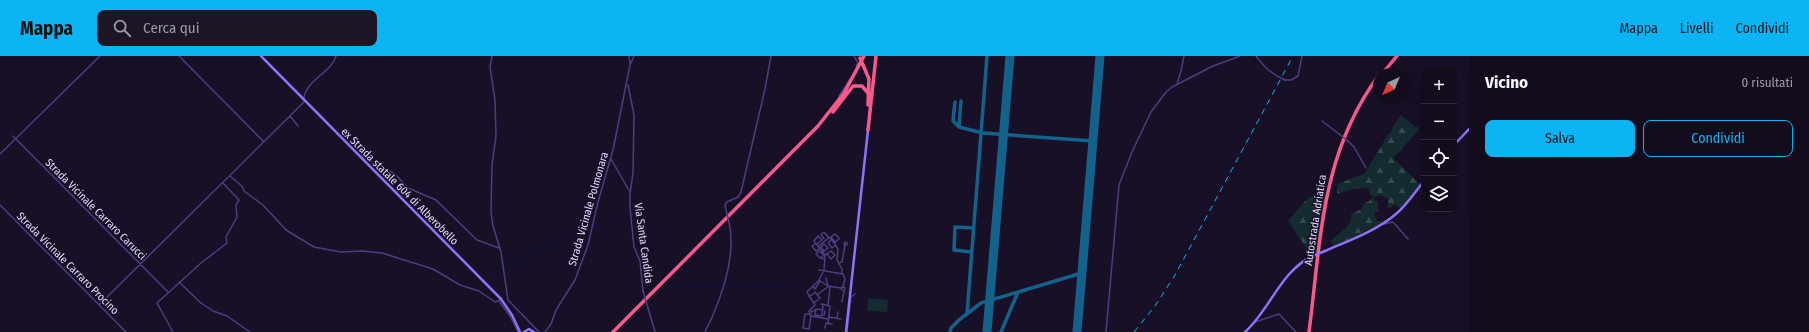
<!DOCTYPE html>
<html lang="it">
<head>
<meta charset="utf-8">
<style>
  body { margin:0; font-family:"Fira Sans Condensed",sans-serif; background:#1b1525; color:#f1f3f6 }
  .controls { position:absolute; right:12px; top:12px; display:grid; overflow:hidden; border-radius:8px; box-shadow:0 4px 16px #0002 }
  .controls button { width:36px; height:36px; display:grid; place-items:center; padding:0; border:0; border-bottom:1px solid #312c3b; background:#120c1c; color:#f1f3f6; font:20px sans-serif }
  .compass { position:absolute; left:1373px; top:12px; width:36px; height:36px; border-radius:50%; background:#120c1c; box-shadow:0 4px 16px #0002; rotate:224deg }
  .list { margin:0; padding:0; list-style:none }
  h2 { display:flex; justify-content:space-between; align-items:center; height:52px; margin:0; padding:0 16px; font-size:17px }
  h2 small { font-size:13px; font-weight:400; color:#9c9ba3 }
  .actions { display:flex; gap:8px; padding:12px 16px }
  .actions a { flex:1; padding:9px 0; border:1px solid #0db4f3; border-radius:8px; text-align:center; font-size:14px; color:#0db4f3 }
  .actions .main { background:#0db4f3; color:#111 }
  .icon { flex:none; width:22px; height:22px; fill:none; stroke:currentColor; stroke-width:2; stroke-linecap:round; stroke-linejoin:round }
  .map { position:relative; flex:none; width:1469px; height:276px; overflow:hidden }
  header { display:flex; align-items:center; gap:24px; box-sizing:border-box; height:56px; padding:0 20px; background:#0db4f3; color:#111 }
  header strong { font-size:19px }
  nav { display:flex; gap:22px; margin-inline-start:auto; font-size:14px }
  .search { width:280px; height:36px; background:#1b1525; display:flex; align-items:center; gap:10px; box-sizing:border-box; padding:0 14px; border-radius:8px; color:#9c9ba3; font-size:15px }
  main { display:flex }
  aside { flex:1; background:#120c1c }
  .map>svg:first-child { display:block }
  .forest { fill:url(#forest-firs) }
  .garden { fill:#142c2f }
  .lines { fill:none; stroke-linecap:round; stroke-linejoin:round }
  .stream { stroke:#0d1742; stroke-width:1 }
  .taxiway { stroke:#12628c; stroke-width:3.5 }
  .runway { stroke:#12628c; stroke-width:9 }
  .street { stroke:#4c3e82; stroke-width:1.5 }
  .secondary { stroke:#8d73f8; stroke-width:2.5 }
  .highway { stroke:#f75989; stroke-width:3.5 }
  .rail { stroke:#0db4f3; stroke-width:1; stroke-dasharray:6 5; stroke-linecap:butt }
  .street-bridge { stroke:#4c3e82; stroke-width:1.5 }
  .secondary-bridge { stroke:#8d73f8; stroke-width:2.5 }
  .highway-bridge { stroke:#f75989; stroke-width:3.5 }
  .labels { text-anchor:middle; stroke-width:3; stroke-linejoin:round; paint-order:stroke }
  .street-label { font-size:11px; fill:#e2d7fd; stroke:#181026 }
</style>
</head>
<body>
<header>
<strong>Mappa</strong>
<div class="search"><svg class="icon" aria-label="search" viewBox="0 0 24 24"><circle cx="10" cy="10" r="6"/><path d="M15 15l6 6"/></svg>Cerca qui</div>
<nav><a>Mappa</a><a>Livelli</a><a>Condividi</a></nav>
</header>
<main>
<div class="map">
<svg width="1469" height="276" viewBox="0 0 1469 276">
  <defs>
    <pattern id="forest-firs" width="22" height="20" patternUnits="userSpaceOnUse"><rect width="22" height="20" fill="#142c2f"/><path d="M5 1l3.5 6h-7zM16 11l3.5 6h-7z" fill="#364a4e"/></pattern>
  </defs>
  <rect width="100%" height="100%" fill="#181026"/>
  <!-- forest -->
  <path class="forest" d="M 1401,59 L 1415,71 L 1417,70 L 1419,74 L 1393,102 L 1421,129 L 1401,153 L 1395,148 L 1390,152 L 1386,151 L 1388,149 L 1388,143 L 1381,139 L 1374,141 L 1375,145 L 1378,145 L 1378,156 L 1375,156 L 1374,160 L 1377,162 L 1376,165 L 1381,165 L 1381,167 L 1334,191 L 1331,185 C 1338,177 1354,170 1351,158 L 1362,153 L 1365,146 L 1368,146 L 1374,141 L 1370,138 L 1368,132 L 1352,133 L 1337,138 L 1338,128 L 1365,117 L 1388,79 L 1393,74 L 1392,72 Z
    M 1324,134 L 1326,136 L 1318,195 L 1308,198 L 1307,193 L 1288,165 L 1307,143 Z"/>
  <!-- garden -->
  <path class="garden" d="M 868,242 L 888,244 L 887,256 L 867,254 Z"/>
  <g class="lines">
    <!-- stream -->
    <path class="stream" d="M 594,171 L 610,164 L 614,164 L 663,224
      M 505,212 L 591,172
      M 666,227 L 668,229 L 785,229
      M 489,228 L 492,219 L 503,213"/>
    <!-- taxiway -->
    <path class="taxiway" d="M 955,46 L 953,65 L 959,71 L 983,77 L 1093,85
      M 959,71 L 961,45
      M 971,196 L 954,194 L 955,171 L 973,172
      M 967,258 L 987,0
      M 950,276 L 951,272 L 959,264 L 981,247 L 1082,217
      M 1001,276 L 1018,236"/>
    <!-- runway -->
    <path class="runway" d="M 987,276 L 1010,0
      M 1077,276 L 1100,0"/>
    <!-- street -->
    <path class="street" d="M 179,0 L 264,86
      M 492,0 L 490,11 L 495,44 L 496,80 L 492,109 L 491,156 L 493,170 L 501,196 L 508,244 L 539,276
      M 629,0 L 630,8
      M 854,0 L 858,7 L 856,10
      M 1256,0 L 1267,13 L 1277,20
      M 1285,24 L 1291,24 L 1298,20 L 1302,0
      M 1177,28 L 1181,15 L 1184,0
      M 628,29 L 634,59 L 633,117 L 630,138 L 630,152 L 634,191 L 640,205 L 643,235
      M 839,40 L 850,23
      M 304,42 C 306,24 332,16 336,0
      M 290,60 L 298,70
      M 1322,65 L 1339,78
      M 13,80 L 168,236
      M 1348,85 L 1354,91 L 1366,112
      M 0,98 L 100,0
      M 361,100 L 395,118 L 408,132 L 436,144 L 477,184 L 499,192
      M 611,103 L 630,136
      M 230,120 L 242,130 L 244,135 L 263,149 L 286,174 L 314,191 L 341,196 L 362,195 L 382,197 L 433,213 L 460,229 L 479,235 L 495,246 L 500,244
      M 0,149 L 126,276
      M 727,158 L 725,149 L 727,146 L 738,141 L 741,136 L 765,33 L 771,0
      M 1384,168 L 1393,166 L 1408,183
      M 824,183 L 821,178 L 824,176 L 829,182
      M 831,184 L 828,187 L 832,192 L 836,189
      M 845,186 L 847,187 L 847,189 L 844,189 Z
      M 834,187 L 839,183 L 839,182 L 835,178 L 831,181 L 835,186
      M 815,188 L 812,190 L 816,195 L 820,192
      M 817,188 L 822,184 L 818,180 L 814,185 L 825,199 L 824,214 L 819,224 L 828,230 L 841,232
      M 819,190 L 830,181 L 838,193 L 837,204 L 842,213 L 842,217
      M 823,196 L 828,192 L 824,188 L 821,191 L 824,195
      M 825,199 L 831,195 L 835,199 L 831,203 L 827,198
      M 820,202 L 824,199 L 819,195 L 816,198 L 820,202 L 825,203
      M 839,207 L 842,206 L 845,189
      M 819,214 L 843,218 L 845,223 L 843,231
      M 826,222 L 828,230
      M 819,224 L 807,236 L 815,249 L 809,255 L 811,260 L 828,263
      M 179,226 L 201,247 L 213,255 L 227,260 L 250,276
      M 813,231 L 815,233 L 820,225
      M 842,231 L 845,232 L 844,235 L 841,233 Z
      M 818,238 L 828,231
      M 809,241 L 815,236 L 820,242 L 814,247
      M 499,245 L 510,260 L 518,276
      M 842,246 L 844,235
      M 821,248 L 830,250 L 828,268
      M 99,249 L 305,45
      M 828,249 L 830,231
      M 648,252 L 655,276
      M 816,253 L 815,259 L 822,260 L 823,248
      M 810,254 L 812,256 L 816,253 L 823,254
      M 811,258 L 805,258 L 803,272 L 809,273 L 811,260
      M 824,259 L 825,255
      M 829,261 L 841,263
      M 837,262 L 838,256
      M 1255,266 L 1279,258 L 1296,276
      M 825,272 L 826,267 L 832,268
      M 173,276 L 157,247 L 201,207 L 227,187 L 226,181 L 237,161 L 236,149 L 239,144 L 223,127
      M 545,276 L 551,268 L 556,254 L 575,224 L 588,189 L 598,146 L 613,94 L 630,9 L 634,0
      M 705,276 C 707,270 711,265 713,259 C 725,231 736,197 729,166
      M 847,276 L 851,241 L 855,238
      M 1106,276 L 1119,129 L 1132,96 L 1151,56 L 1166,36 L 1172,31 L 1213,10 L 1240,0"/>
    <!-- secondary -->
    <path class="secondary" d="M 261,0 L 501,243 L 512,259 L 520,276
      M 1454,89 L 1469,73
      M 1325,195 C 1348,185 1376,175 1396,158 C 1407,149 1415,136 1424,125
      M 524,276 L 529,273 L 534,276
      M 846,276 L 868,74
      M 1245,276 C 1270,254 1281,214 1313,200"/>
    <!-- highway -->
    <path class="highway" d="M 863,9 L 869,23 L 868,49
      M 1382,18 L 1397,0
      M 833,56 L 853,30 L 862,30 L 868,37
      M 868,74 L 876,0
      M 613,276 L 818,70 L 844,37 L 864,0
      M 1309,276 C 1321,183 1321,97 1379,19"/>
    <!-- rail -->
    <path class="rail" d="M 1134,276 L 1155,250 L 1175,219 L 1293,0"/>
    <!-- street-bridge -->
    <path class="street-bridge" d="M 1277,20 L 1285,24
      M 1339,78 L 1348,85
      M 727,158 L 729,166
      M 643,235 L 648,252"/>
    <!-- secondary-bridge -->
    <path class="secondary-bridge" d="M 1313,200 L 1325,195"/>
    <!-- highway-bridge -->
    <path class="highway-bridge" d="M 860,2 L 863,9"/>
  </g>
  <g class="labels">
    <!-- street labels -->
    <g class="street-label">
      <text transform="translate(400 130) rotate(45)" y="4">ex Strada statale 604 di Alberobello</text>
      <text transform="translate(96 153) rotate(45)" y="4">Strada Vicinale Carraro Carucci</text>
      <text transform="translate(588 153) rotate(-74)" y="4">Strada Vicinale Polmonara</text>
      <text transform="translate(1315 164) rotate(-81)" y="4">Autostrada Adriatica</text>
      <text transform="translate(644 187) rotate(82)" y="4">Via Santa Candida</text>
      <text transform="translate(68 207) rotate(45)" y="4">Strada Vicinale Carraro Procino</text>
    </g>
  </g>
</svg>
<div class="controls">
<button>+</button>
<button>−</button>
<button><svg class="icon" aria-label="locate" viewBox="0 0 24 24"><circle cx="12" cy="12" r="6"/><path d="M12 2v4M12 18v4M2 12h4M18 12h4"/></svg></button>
<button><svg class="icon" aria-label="layers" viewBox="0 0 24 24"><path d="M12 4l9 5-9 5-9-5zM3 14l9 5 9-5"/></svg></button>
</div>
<svg class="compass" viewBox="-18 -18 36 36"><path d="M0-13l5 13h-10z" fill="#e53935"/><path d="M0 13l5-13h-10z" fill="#9c9ba3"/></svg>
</div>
<aside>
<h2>Vicino<small>0 risultati</small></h2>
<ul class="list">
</ul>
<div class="actions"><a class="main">Salva</a><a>Condividi</a></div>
</aside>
</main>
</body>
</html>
